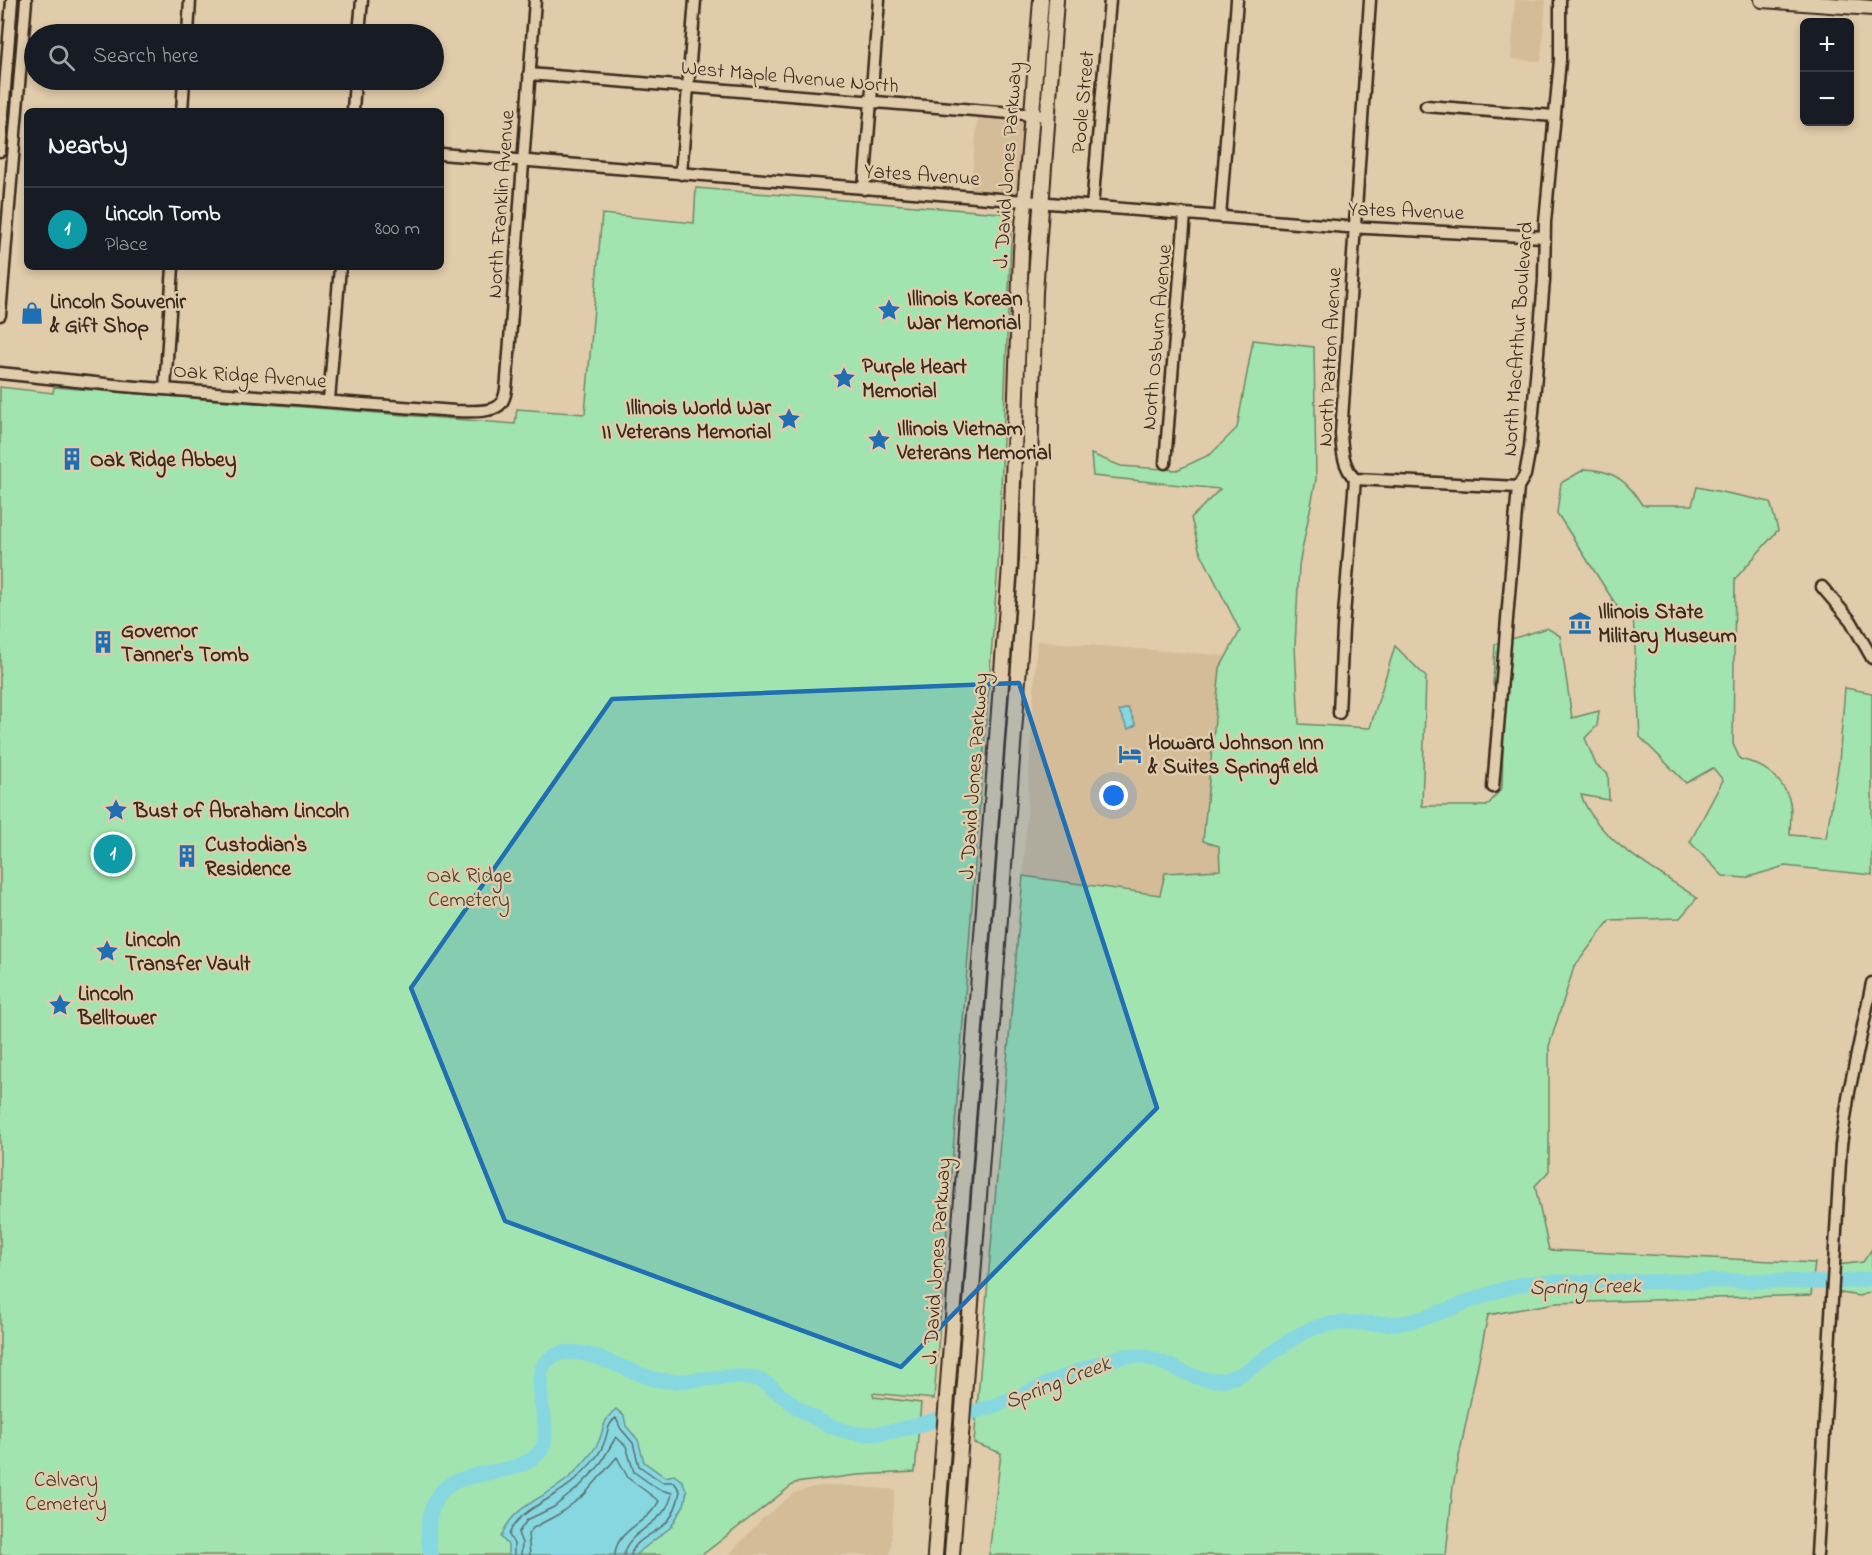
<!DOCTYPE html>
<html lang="en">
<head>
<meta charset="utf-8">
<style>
  body { margin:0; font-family:"Indie Flower",sans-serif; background:#242831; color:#f1f3f6 }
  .controls { position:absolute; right:18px; top:18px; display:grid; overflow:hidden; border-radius:9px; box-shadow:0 3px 9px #0003 }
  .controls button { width:54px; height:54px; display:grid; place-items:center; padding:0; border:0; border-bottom:2px solid #363941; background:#171b24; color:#f1f3f6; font:30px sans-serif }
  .you { position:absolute; left:1114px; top:796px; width:21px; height:21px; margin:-15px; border:4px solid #fff; border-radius:50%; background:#1a73e8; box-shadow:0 0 0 9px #1a73e833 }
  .badge { display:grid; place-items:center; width:39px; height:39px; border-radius:50%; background:#1f6fb2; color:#fff; font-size:20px; font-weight:700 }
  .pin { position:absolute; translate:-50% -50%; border:3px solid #fff; box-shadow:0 2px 6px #0006 }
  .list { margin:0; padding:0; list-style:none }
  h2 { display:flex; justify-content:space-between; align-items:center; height:78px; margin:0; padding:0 24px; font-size:26px }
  h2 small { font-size:20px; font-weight:400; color:#9ea1a6 }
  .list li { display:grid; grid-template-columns:39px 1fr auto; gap:18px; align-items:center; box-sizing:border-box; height:84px; padding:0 24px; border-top:2px solid #363941 }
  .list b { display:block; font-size:22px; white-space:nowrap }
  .list p { margin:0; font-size:20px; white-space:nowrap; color:#9ea1a6 }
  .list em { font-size:20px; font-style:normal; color:#9ea1a6 }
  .icon { flex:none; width:33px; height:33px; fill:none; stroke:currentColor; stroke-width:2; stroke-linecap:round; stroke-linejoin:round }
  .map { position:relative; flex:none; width:1872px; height:1555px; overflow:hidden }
  .search { position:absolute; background:#171b24; box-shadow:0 3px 9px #0003; left:24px; top:24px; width:420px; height:66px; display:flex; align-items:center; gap:15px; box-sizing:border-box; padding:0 21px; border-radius:33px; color:#9ea1a6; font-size:22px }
  .panel { position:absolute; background:#171b24; box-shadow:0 3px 9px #0003; left:24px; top:108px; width:420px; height:162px; border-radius:9px }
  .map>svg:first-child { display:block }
  .built { fill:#d4bc99 }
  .green { fill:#a1e4af; stroke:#6e8766; stroke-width:1.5 }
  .water { fill:#87d7e1; stroke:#699293; stroke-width:1.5 }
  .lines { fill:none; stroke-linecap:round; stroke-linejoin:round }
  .shore { stroke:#596f6c; stroke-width:1.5 }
  .river { stroke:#87d7e1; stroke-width:15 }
  .minor-casing { stroke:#3b2a1e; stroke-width:15 }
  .major-casing { stroke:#3b2a1e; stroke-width:18 }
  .minor { stroke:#e0cbaa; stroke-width:10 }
  .major { stroke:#e0cbaa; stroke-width:14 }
  .marked { fill:#1f6fb2; fill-opacity:0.2; stroke:#1f6fb2; stroke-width:4.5; stroke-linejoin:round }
  .labels { text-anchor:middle; stroke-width:5; stroke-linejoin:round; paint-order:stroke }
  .street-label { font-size:21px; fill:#3b2a1e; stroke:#e0cbaa }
  .poi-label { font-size:21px; font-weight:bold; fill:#3b2a1e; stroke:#e0cbaa; text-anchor:start }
  .park-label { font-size:21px; fill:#453d2c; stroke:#e0cbaa }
  .water-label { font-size:22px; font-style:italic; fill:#433b32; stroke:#e0cbaa }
</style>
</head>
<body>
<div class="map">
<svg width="1872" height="1555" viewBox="0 0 1872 1555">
  <rect width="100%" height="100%" fill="#e0cbaa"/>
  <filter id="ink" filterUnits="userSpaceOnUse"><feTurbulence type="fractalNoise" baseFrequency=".0167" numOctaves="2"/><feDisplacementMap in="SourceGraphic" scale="12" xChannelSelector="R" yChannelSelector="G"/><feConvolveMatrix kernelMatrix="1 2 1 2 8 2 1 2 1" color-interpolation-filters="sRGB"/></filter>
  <g filter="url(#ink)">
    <!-- built -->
    <path class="built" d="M 1515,0 L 1546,0 L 1541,61 L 1511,59 Z
      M 978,118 L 1012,120 L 1021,122 L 1026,127 L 1020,189 L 1012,195 L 970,193 Z
      M 1037,641 L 1227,656 L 1220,668 L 1203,840 L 1219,846 L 1220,870 L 1165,873 L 1160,895 L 1023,876 Z
      M 836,1485 L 895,1490 L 890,1555 L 729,1555 L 761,1520 L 794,1493 L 813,1487 Z"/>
    <!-- green -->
    <path class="green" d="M 696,188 L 1012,214 L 998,565 L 934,1399 L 873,1393 L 874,1397 L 921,1403 L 915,1472 L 857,1475 L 795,1483 L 702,1555 L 0,1555 L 0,387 L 53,393 L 54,387 L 515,424 L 517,409 L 585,414 L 602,214 L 694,223 Z
      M 1253,340 L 1314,347 L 1316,480 L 1299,565 L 1295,647 L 1299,724 L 1370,728 L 1395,646 L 1426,677 L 1422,806 L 1487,806 L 1502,788 L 1504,702 L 1493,685 L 1495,644 L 1547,628 L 1560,636 L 1572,718 L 1599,711 L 1597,726 L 1585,738 L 1596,765 L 1608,774 L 1609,800 L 1581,795 C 1599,843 1657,870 1697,898 L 1680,918 L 1610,920 L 1574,967 L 1549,1046 L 1549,1171 L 1535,1186 L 1549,1250 L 1815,1263 L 1811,1295 L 1556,1303 L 1488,1315 L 1453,1486 L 1446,1555 L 989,1555 L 1001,1453 L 974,1443 L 1023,876 L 1160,895 L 1165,873 L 1220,870 L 1219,846 L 1203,841 L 1220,668 L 1240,631 L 1199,549 L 1191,518 L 1220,489 L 1093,476 L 1091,454 L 1121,466 L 1177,470 L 1211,454 L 1237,428 Z
      M 1585,469 C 1613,470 1628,481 1642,505 L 1692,505 L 1697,487 L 1770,502 L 1778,530 L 1735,579 L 1733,744 L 1740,759 C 1761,764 1779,775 1788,796 C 1793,806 1790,823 1790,835 L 1826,838 L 1839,762 L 1845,688 L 1872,693 L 1872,875 L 1785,866 L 1745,878 L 1723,876 L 1690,842 L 1723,780 L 1713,768 L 1686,783 L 1640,737 L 1633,614 L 1620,611 L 1557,513 L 1561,483 Z
      M 1872,1249 L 1872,1292 L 1859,1296 L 1836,1292 L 1837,1265 L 1863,1262 Z"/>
    <!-- water -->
    <path class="water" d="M 1128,708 L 1136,725 L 1128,729 L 1119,711 Z
      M 616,1409 L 624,1416 L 626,1426 L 638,1440 L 644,1462 L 665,1477 L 674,1475 L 682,1481 L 687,1491 L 684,1505 L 671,1527 L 635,1555 L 508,1555 L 508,1545 L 501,1537 C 513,1504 545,1499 570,1477 C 580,1467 593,1454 599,1441 C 605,1426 602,1421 616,1409 Z"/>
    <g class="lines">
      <!-- shore -->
      <path class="shore" d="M 514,1555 L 514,1544 L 509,1535 C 517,1509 556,1499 576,1479 C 586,1469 599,1457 604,1443 C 608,1434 607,1423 616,1418 L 621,1429 L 633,1443 L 639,1466 L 662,1482 L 674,1482 L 680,1491 C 678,1502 674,1514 667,1522 C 657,1533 633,1540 631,1555
        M 521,1555 L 522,1543 L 518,1533 L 527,1520 L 554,1507 L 579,1487 L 599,1466 L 616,1437 L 626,1446 L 634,1472 L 658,1489 L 672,1493 C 668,1524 625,1531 624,1555
        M 530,1555 L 528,1534 L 533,1528 L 559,1514 L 584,1495 L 617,1457 L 628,1478 L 659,1501 C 649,1523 616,1529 615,1555"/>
      <!-- river -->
      <path class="river" d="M 431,1555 C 427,1537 427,1524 433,1506 C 447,1463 511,1482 539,1453 C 560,1431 518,1368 558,1354 C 586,1345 627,1372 654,1379 C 688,1387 731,1369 762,1381 C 770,1384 774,1390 781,1395 C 803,1413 835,1433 863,1434 C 887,1434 905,1429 928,1422 C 949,1416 972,1414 993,1406 C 1034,1392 1074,1369 1116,1358 C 1160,1346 1185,1387 1227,1379 C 1258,1372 1285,1335 1321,1326 C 1350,1318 1382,1328 1412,1321 C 1450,1312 1484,1292 1523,1284 C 1547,1280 1573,1283 1598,1282 C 1653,1282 1709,1280 1764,1281 C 1800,1281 1837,1285 1872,1278"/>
      <!-- minor casing -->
      <g class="minor-casing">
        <path id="minor" d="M 188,34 L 190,0
          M 359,34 L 362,0
          M 529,74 L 1048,116
          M 1426,106 L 1554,116
          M 182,111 L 184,80
          M 353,111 L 355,80
          M 0,151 L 12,0
          M 441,154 L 1347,227 L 1544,237
          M 681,174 L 695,0
          M 864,189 L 879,0
          M 1092,207 L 1110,0
          M 1220,217 L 1237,0
          M 0,315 L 26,0
          M 0,373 L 124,386 L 455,411 C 512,413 504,406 509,354 L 535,0
          M 165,389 L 173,267
          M 329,400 L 340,267
          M 1165,463 L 1185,214
          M 1355,479 L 1518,487
          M 1822,587 L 1851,621 L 1872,658
          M 1339,713 L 1343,628 L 1355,479 C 1343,467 1342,450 1341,434 L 1370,0
          M 1493,787 L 1518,487 L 1525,475 L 1530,448 L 1544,280 L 1545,222 L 1560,60 L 1560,0
          M 1817,1555 L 1841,1145 L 1849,1092 L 1872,983"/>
      </g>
      <!-- major casing -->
      <g class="major-casing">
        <path id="major" d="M 1762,0 L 1872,8
          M 935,1555 L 1010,566 L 1021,251 L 1041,0
          M 952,1555 L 1027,560 L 1035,292 L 1056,0"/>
      </g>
      <!-- minor -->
      <use href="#minor" class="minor"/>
      <!-- major -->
      <use href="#major" class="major"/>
    </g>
  </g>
  <!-- marked area -->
  <path class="marked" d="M 1019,683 L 1157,1108 L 901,1367 L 505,1221 L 411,988 L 612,699 Z"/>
  <!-- icons -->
  <defs>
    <g id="sight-bare" transform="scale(1.8)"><path d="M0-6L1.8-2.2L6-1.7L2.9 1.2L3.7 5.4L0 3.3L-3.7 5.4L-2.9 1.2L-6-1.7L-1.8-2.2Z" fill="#1f6fb2" stroke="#e0cbaa" stroke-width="2.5" paint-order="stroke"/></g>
    <g id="shop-bare" transform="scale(1.8)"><path d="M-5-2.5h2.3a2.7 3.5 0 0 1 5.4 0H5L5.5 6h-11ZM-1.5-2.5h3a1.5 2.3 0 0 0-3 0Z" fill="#1f6fb2" stroke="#e0cbaa" stroke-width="2.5" paint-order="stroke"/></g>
    <g id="building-bare" transform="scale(1.8)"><path d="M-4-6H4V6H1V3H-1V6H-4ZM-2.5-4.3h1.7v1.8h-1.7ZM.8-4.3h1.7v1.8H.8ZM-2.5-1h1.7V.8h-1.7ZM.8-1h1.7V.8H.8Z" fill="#1f6fb2" stroke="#e0cbaa" stroke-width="2.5" paint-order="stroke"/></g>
    <g id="museum-bare" transform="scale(1.8)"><path d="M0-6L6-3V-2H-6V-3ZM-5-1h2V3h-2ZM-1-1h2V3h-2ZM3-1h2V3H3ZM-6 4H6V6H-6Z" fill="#1f6fb2" stroke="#e0cbaa" stroke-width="2.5" paint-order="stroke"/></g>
    <g id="hotel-bare" transform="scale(1.8)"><path d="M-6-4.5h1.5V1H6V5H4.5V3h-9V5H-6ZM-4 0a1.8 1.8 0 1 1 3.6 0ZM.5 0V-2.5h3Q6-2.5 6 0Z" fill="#1f6fb2" stroke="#e0cbaa" stroke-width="2.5" paint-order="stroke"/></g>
  </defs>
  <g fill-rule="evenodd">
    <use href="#sight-bare" x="889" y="310"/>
    <use href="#shop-bare" x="32" y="313"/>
    <use href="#sight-bare" x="844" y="378"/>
    <use href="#sight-bare" x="789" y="419"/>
    <use href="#sight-bare" x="879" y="440"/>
    <use href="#building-bare" x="72" y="459"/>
    <use href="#museum-bare" x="1580" y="623"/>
    <use href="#building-bare" x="103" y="642"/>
    <use href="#hotel-bare" x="1130" y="754"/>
    <use href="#sight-bare" x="116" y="810"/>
    <use href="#building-bare" x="187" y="856"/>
    <use href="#sight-bare" x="107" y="951"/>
    <use href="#sight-bare" x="60" y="1005"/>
  </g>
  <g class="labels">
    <!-- street labels -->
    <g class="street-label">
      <text transform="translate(790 76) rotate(5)" y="7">West Maple Avenue North</text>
      <text transform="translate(1082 102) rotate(-85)" y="7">Poole Street</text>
      <text transform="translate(1007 165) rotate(-86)" y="7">J. David Jones Parkway</text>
      <text transform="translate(922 174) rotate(4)" y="7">Yates Avenue</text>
      <text transform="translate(500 204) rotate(-86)" y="7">North Franklin Avenue</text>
      <text transform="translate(1406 210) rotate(2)" y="7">Yates Avenue</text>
      <text transform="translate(1156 337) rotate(-85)" y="7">North Osburn Avenue</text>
      <text transform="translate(1517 339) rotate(-86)" y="7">North MacArthur Boulevard</text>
      <text transform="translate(1329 357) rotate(-87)" y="7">North Patton Avenue</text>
      <text transform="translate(250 375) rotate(4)" y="7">Oak Ridge Avenue</text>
      <text transform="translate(973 776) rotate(-86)" y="7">J. David Jones Parkway</text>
      <text transform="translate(936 1261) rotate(-86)" y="7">J. David Jones Parkway</text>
    </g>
    <!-- poi labels -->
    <g class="poi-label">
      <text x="907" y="305">Illinois Korean<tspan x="907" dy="24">War Memorial</tspan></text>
      <text x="50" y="308">Lincoln Souvenir<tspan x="50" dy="24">&amp; Gift Shop</tspan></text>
      <text x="862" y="373">Purple Heart<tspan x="862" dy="24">Memorial</tspan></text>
      <text x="771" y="414" text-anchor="end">Illinois World War<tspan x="771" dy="24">II Veterans Memorial</tspan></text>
      <text x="897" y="435">Illinois Vietnam<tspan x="897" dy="24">Veterans Memorial</tspan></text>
      <text x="90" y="466">Oak Ridge Abbey</text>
      <text x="1598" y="618">Illinois State<tspan x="1598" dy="24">Military Museum</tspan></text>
      <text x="121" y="637">Governor<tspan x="121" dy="24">Tanner's Tomb</tspan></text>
      <text x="1148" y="749">Howard Johnson Inn<tspan x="1148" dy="24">&amp; Suites Springfield</tspan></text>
      <text x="134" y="817">Bust of Abraham Lincoln</text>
      <text x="205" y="851">Custodian's<tspan x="205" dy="24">Residence</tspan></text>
      <text x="125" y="946">Lincoln<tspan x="125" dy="24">Transfer Vault</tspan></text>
      <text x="78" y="1000">Lincoln<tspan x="78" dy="24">Belltower</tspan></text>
    </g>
    <!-- park labels -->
    <g class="park-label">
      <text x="469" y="882">Oak Ridge<tspan x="469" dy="24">Cemetery</tspan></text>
      <text x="66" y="1486">Calvary<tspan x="66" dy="24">Cemetery</tspan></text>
    </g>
    <!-- water labels -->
    <g class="water-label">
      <text transform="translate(1585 1285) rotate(-1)" y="8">Spring Creek</text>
      <text transform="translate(1057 1381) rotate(-21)" y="8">Spring Creek</text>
    </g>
  </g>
</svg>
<div class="controls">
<button>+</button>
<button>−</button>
</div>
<div class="you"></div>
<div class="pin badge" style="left:113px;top:854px;background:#0f9aa8">1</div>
<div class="search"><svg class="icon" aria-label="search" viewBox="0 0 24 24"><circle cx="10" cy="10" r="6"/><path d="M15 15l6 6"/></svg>Search here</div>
<section class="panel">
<h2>Nearby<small></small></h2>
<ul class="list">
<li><span class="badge" style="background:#0f9aa8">1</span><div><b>Lincoln Tomb</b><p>Place</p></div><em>800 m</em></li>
</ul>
</section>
</div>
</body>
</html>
